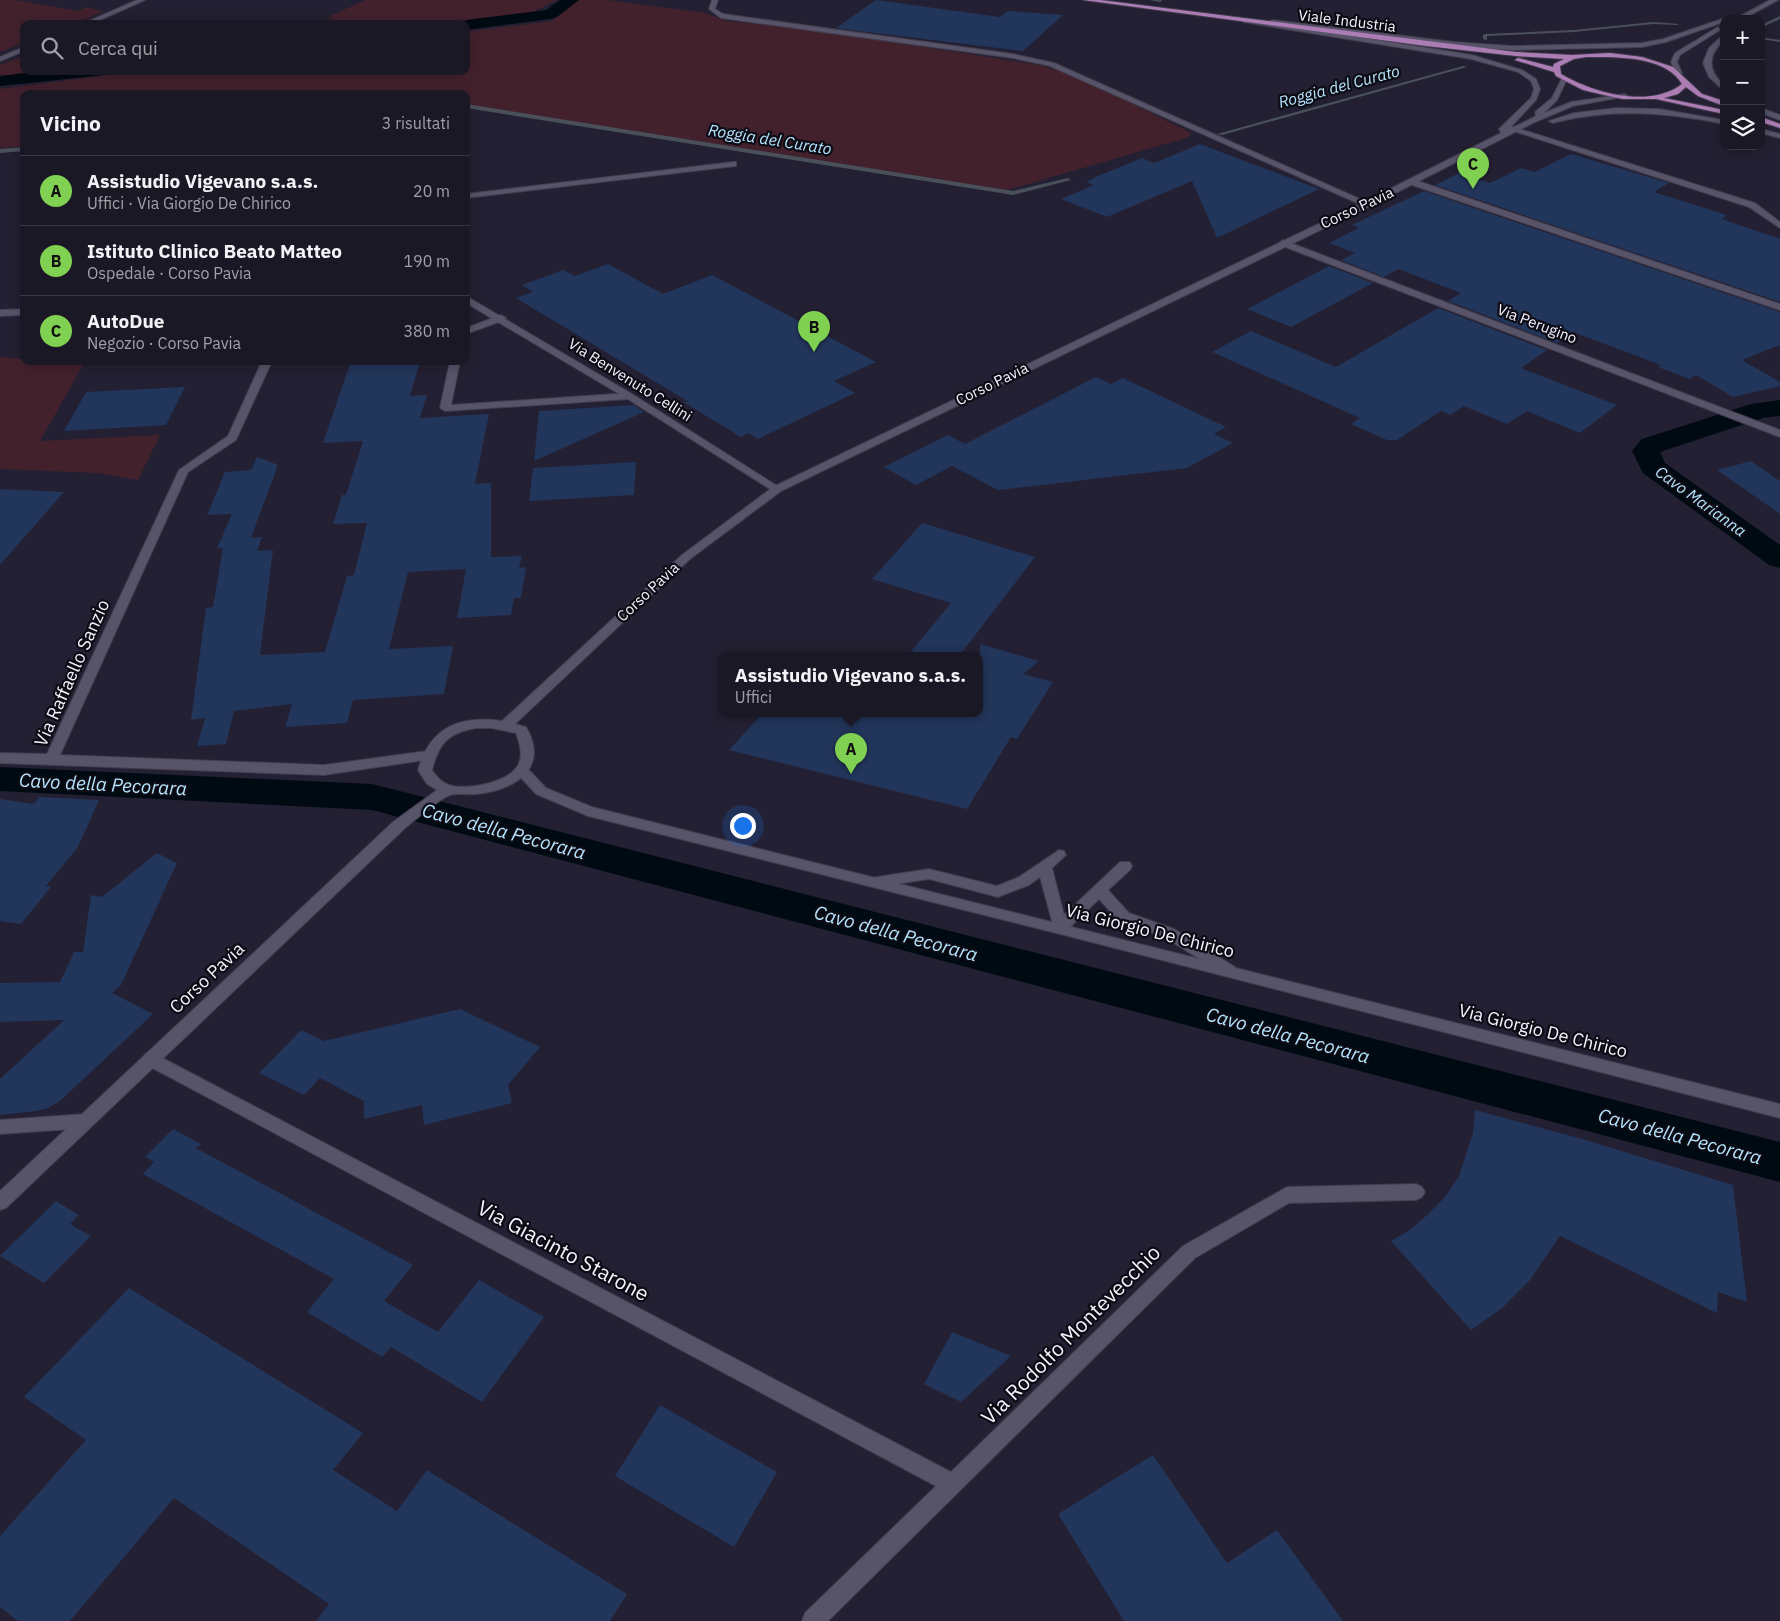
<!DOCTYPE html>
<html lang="it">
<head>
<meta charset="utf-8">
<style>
  body { margin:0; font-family:"IBM Plex Sans",sans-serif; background:#24212e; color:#f1f3f6 }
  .controls { position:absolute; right:15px; top:15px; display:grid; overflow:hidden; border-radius:10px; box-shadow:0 2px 12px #0003 }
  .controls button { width:45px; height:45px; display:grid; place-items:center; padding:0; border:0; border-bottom:1px solid #393743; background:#1b1826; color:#f1f3f6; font:25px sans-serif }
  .you { position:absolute; left:742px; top:825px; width:18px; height:18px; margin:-12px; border:4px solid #fff; border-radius:50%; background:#1a73e8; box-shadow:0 0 0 8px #1a73e833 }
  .badge { display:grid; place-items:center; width:32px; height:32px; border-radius:50%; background:#80d052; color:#111; font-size:16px; font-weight:700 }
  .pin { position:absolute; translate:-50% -41px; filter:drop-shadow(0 1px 2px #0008) }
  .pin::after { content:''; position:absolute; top:26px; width:18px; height:15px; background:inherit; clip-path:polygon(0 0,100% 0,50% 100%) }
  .popup { position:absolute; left:718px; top:652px; width:265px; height:65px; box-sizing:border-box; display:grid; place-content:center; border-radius:10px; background:#1b1826; filter:drop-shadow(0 1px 4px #0005); font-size:16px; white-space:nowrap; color:#a0a0a7 }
  .popup b { font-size:19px; color:#f1f3f6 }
  .popup::after { content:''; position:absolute; left:50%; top:100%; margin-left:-10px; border:10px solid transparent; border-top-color:#1b1826 }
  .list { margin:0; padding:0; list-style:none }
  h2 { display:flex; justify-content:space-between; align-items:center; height:65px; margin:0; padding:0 20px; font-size:21px }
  h2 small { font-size:16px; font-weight:400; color:#a0a0a7 }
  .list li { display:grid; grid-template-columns:32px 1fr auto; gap:15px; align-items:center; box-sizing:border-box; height:70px; padding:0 20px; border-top:1px solid #393743 }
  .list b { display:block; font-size:19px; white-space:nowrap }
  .list p { margin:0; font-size:16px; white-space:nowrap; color:#a0a0a7 }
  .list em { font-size:16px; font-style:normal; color:#a0a0a7 }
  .icon { flex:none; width:28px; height:28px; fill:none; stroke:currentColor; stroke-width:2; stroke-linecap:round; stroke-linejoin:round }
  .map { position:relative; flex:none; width:1780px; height:1621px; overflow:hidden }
  .search { position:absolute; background:#1b1826; box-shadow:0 2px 12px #0003; left:20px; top:20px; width:450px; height:55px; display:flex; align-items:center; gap:12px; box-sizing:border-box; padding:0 18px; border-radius:10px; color:#a0a0a7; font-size:19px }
  .panel { position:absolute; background:#1b1826; box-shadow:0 2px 12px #0003; left:20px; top:90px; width:450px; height:275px; border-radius:10px }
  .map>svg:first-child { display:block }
  .green { fill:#42212d }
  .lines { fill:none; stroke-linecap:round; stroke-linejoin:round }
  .stream { fill:#495059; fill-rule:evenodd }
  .canal { fill:#000a12; fill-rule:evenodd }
  .building { fill:#22355a }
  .service-casing { stroke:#413c4c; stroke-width:2 }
  .minor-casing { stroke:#413c4c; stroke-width:2 }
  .tertiary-casing { stroke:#413c4c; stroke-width:2 }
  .secondary-casing { stroke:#413c4c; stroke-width:2 }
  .primary-casing { stroke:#413c4c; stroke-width:2 }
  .service { fill:#575369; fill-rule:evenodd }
  .minor { fill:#575369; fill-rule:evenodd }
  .tertiary { fill:#575369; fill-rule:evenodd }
  .secondary { fill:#575369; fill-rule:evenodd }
  .primary { fill:#ac7db5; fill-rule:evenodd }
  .labels { text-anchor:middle; stroke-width:4.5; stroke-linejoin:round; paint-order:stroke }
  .far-street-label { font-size:15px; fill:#f4f2ff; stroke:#0d0b14 }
  .far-water-label { font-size:16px; font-style:italic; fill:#b5e4fd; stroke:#0d0b14 }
  .street-label { font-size:18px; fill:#f4f2ff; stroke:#0d0b14 }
  .water-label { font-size:19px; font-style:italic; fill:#b5e4fd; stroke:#0d0b14 }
  .near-street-label { font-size:21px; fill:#f4f2ff; stroke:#0d0b14 }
</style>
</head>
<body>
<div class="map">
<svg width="1780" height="1621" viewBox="0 0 1780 1621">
  <rect width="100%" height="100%" fill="#242033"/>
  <!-- green -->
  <path class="green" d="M 0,0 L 16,0 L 78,11 L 87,7 L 103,12 L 74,24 L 24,24 L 24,43 L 0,52 Z
    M 366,0 L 557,0 L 531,13 L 454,24 L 294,24 L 334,19 L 328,17 Z
    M 578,0 L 608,0 L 705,13 L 726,21 L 812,30 L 1039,65 L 1076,76 L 1191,133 L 1189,137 L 1007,190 L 466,105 L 466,94 L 24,94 L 24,146 L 0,148 L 0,89 L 140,71 L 466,71 L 466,32 L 552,21 L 557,15 Z
    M 24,56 L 24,71 L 57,71 L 0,77 L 0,65 Z
    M 0,357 L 24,359 L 24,361 L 83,365 L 40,441 L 160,435 L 138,480 L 98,473 L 0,469 Z"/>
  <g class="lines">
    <!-- stream -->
    <path class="stream" d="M 1149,0 L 1161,0 L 1162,1 L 1160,2 Z
      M 1780,16 L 1780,19 L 1761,28 L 1761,25 Z
      M 1653,22 L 1679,24 L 1677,25 L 1653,24 L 1574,32 L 1487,36 L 1487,40 L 1483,39 L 1483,35 L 1485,34 L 1574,30 Z
      M 1761,37 L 1780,40 L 1780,42 L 1761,39 Z
      M 1463,66 L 1467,67 L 1222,135 L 1217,134 Z
      M 466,104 L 1013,191 L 1068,178 L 1071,180 L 1013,195 L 466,108 Z
      M 24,147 L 24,151 L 0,153 L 0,149 Z"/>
    <!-- canal -->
    <path class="canal" d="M 560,0 L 579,0 L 557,17 L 551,19 L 466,30 L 466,24 L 459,24 L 466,20 L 546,10 Z
      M 42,71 L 105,71 L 102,75 L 96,76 L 0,86 L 0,76 Z
      M 1780,400 L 1780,416 L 1763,418 L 1660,452 L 1665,463 L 1780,545 L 1780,568 L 1769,565 L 1643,473 L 1632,451 L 1642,439 L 1751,404 Z
      M 0,767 L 372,784 L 1780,1142 L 1780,1182 L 372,810 L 0,791 Z"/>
  </g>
  <!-- building -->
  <path class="building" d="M 876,0 L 1000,17 L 1008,11 L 1063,15 L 1023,51 L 836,28 Z
    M 1200,144 L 1319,189 L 1217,238 L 1192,181 L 1107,217 L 1061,199 L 1094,185 L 1086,182 L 1098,176 L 1142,158 L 1154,163 Z
    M 1571,154 L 1669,183 L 1654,192 L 1727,215 L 1722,219 L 1780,239 L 1780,302 L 1435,185 L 1459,173 L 1490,183 L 1521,168 L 1535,172 Z
    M 1424,191 L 1780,312 L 1780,345 L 1742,360 L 1780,382 L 1780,386 L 1733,397 L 1696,375 L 1690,379 L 1658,367 L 1661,365 L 1573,332 L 1557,343 L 1448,301 L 1461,293 L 1398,269 L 1384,277 L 1341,260 L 1355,253 L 1329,243 L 1359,228 L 1352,225 Z
    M 608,264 L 663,294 L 712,275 L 876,362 L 834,381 L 855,393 L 758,439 L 748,433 L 741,437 L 683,402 L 689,402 L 516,298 L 533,292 L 522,285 L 563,270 L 575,276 Z
    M 1329,266 L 1373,283 L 1291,327 L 1247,309 Z
    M 1438,308 L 1547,350 L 1521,368 L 1617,405 L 1580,433 L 1527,411 L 1507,424 L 1464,406 L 1450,415 L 1441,411 L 1397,440 L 1387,440 L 1351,424 L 1360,418 L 1212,352 L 1251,331 L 1336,367 Z
    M 351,361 L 420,361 L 410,396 L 427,395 L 420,418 L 489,414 L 475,484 L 491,483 L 491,557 L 522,556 L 519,568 L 526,567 L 521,598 L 514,598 L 511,615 L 457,618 L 466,569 L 408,572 L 389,649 L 453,646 L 444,694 L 353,700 L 347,723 L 285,727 L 292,704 L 234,711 L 226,744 L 197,746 L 205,718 L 191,720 L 206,608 L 213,607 L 223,548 L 217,548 L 232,514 L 207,515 L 225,472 L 251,470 L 257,457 L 278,465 L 251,538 L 262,537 L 257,551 L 273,550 L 260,655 L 325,652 L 347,576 L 354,575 L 367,523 L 333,524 L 342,495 L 346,495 L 363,441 L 323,443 Z
    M 1096,377 L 1111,384 L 1123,378 L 1226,427 L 1214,434 L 1233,443 L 1187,468 L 998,490 L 952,466 L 916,485 L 884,467 L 948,435 L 965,444 Z
    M 185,387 L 166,425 L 64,431 L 86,392 Z
    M 634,405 L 644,412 L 534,461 L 539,411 Z
    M 1751,461 L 1780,481 L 1780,514 L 1717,470 Z
    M 636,462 L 634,495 L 529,501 L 533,468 Z
    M 0,489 L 64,492 L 0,565 Z
    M 922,523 L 1035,557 L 960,655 L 908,655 L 951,603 L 872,579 Z
    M 980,644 L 1039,661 L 1023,674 L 1053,682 L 1017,739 L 1011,737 L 967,809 L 729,750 L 763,713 L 980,713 Z
    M 39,797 L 99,800 L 78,847 L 46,886 L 51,887 L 21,924 L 0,921 L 0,799 L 34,804 Z
    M 157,853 L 177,863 L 121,985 L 112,993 L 153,1014 L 60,1101 L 48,1108 L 36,1111 L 0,1115 L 0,1079 L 64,1020 L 0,1022 L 0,983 L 60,982 L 74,952 L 83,952 L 91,895 L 102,897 Z
    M 460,1009 L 540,1047 L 508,1085 L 512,1103 L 424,1125 L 422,1105 L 364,1119 L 364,1101 L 320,1078 L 304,1095 L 259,1073 L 301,1030 L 324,1041 Z
    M 1475,1110 L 1582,1139 L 1733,1185 L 1747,1302 L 1718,1292 L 1717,1313 L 1560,1236 L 1530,1280 L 1501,1309 L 1471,1330 L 1391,1241 L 1410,1230 L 1427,1215 L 1445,1197 L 1459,1176 L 1473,1133 Z
    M 173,1129 L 201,1144 L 196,1148 L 209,1155 L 413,1265 L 384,1301 L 438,1332 L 479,1280 L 544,1317 L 482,1402 L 391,1347 L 382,1357 L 307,1312 L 334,1279 L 143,1174 L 154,1162 L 145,1157 Z
    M 56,1201 L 79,1215 L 70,1224 L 91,1236 L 44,1283 L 0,1256 Z
    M 129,1288 L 363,1433 L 333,1470 L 397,1511 L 427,1470 L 627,1594 L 610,1621 L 316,1621 L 329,1604 L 174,1498 L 70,1621 L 18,1621 L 0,1607 L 0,1536 L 86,1440 L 24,1397 Z
    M 952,1332 L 1011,1356 L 961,1402 L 924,1384 Z
    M 660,1405 L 777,1472 L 734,1547 L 615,1476 Z
    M 1153,1455 L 1227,1563 L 1277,1530 L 1343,1621 L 1124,1621 L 1058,1514 Z"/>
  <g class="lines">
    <!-- service casing -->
    <g class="service-casing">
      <path id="service" d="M 137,0 L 145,0 L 91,24 L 82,24 Z
        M 712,0 L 718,0 L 715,9 L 723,14 L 1013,54 L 1054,63 L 1371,204 L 1364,206 L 1050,66 L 1013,58 L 721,18 L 709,9 Z
        M 24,47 L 24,51 L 0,61 L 0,57 Z
        M 1504,124 L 1755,203 L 1780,222 L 1780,228 L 1749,207 L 1504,128 Z
        M 1409,180 L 1415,180 L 1780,304 L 1780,310 L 1409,184 Z
        M 501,315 L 506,318 L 504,320 L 466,334 L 466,328 Z
        M 450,361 L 460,361 L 451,405 L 629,393 L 634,396 L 629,399 L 445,411 L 440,408 Z
        M 1059,850 L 1064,851 L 1066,855 L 1052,868 L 1064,915 L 1120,862 L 1130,862 L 1132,866 L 1130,870 L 1108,890 L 1129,913 L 1174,929 L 1235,967 L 1238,971 L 1235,975 L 1230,977 L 1225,975 L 1164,937 L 1119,921 L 1099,899 L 1065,932 L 1055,932 L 1040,877 L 1029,885 L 998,897 L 929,879 L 877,887 L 872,886 L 870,882 L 872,878 L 877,877 L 929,869 L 997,886 L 1019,877 Z"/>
    </g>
    <!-- minor casing -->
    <g class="minor-casing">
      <path id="minor" d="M 733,162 L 736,162 L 736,166 L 466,198 L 466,194 Z
        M 1283,240 L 1780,430 L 1780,437 L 1280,245 L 1279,243 Z
        M 466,296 L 632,394 L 782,489 L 781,491 L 773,491 L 626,398 L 466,303 Z
        M 24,309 L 24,315 L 0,316 L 0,310 Z
        M 262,361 L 272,361 L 236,440 L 188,472 L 60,755 L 324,765 L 427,751 L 432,753 L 434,756 L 432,759 L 324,775 L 0,763 L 0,753 L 47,754 L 179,470 L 228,436 Z
        M 521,765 L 526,767 L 546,788 L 592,807 L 1780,1104 L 1780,1118 L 1060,934 L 588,816 L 536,794 L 514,770 Z
        M 151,1052 L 951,1472 L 1183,1246 L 1287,1187 L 1416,1184 L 1422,1187 L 1425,1192 L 1422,1197 L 1416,1200 L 1289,1203 L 1195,1258 L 828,1621 L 802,1621 L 805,1613 L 936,1486 L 145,1064 L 143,1059 L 145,1054 Z
        M 86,1114 L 92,1116 L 94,1121 L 92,1126 L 86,1128 L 0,1134 L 0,1120 Z"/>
    </g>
    <!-- tertiary casing -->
    <g class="tertiary-casing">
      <path id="tertiary" d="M 1245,19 L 1472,55 L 1522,70 L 1536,79 L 1540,89 L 1536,100 L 1508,130 L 1536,116 L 1535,112 L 1552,98 L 1562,78 L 1567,79 L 1557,100 L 1544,113 L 1571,102 L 1625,94 L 1628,96 L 1573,106 L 1533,123 L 1370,206 L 781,491 L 690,559 L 515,724 L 526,727 C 550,768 515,790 477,794 C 469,795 457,793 450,795 C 441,798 412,822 403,830 L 6,1208 L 0,1210 L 0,1191 L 393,822 L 437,790 L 427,784 L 418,770 C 430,727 460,715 502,721 L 682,555 L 773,487 L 1364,202 L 1501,133 L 1499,129 L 1531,98 L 1534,89 L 1531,81 L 1518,72 L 1471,59 L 1243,22 ZM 476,728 L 491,728 L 516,733 C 519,742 523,753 519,763 C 512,782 466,791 449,785 C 441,782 436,776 432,770 C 439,743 448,733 476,728 Z
        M 1617,108 L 1659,109 L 1724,120 L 1724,124 C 1665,112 1611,108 1553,123 L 1549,121 L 1574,113 Z
        M 1761,129 L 1780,134 L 1780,138 L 1761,133 Z"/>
    </g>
    <!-- secondary casing -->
    <g class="secondary-casing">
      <path id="secondary" d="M 1770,0 L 1778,0 L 1743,19 L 1735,19 Z
        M 1722,19 L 1726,19 L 1724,19 L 1724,22 L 1666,42 L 1642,47 L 1511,50 L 1454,46 L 1269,22 L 1272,20 L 1454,42 L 1511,46 L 1642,43 L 1663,39 Z
        M 1718,27 L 1720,30 L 1680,55 L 1677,62 L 1682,73 L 1677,74 L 1671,62 L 1675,53 Z
        M 1724,34 L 1724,40 C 1708,55 1707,70 1724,85 L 1724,91 L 1709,77 L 1703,63 L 1709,48 Z
        M 1761,108 L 1780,115 L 1780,120 L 1761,113 Z"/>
    </g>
    <!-- primary casing -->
    <g class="primary-casing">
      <path id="primary" d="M 1083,0 L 1100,0 L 1516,52 L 1572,55 L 1610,53 L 1642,57 L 1673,67 L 1702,94 L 1724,101 L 1724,106 L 1698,96 L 1686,87 L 1678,94 L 1664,98 L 1724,110 L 1724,114 L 1656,99 L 1623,99 L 1604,95 L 1583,90 L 1556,76 L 1554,72 L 1515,60 L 1518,58 L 1553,67 L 1554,64 L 1564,59 L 1516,56 L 1426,46 ZM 1586,57 C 1615,57 1665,55 1682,84 C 1650,109 1593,93 1561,74 L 1560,66 L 1574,59 Z
        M 1761,117 L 1780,124 L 1780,128 L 1761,122 Z"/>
    </g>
    <!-- service -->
    <use href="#service" class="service"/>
    <!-- minor -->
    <use href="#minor" class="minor"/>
    <!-- tertiary -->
    <use href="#tertiary" class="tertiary"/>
    <!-- secondary -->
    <use href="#secondary" class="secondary"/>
    <!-- primary -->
    <use href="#primary" class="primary"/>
  </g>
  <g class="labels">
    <!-- far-street labels -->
    <g class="far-street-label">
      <text transform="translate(1347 21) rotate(7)" y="5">Viale Industria</text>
      <text transform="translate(1357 208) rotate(-25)" y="5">Corso Pavia</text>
      <text transform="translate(1537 324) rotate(21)" y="5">Via Perugino</text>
      <text transform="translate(630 380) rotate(32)" y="5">Via Benvenuto Cellini</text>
      <text transform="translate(992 384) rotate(-26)" y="5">Corso Pavia</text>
      <text transform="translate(648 592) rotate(-43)" y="5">Corso Pavia</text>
    </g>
    <!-- far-water labels -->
    <g class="far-water-label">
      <text transform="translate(1339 86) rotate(-15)" y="6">Roggia del Curato</text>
      <text transform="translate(770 139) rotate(9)" y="6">Roggia del Curato</text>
      <text transform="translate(1701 501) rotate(36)" y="6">Cavo Marianna</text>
    </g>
    <!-- street labels -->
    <g class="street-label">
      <text transform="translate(72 673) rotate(-66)" y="6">Via Raffaello Sanzio</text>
      <text transform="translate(1150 931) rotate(14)" y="6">Via Giorgio De Chirico</text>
      <text transform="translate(207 978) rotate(-43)" y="6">Corso Pavia</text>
      <text transform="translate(1543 1031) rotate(14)" y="6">Via Giorgio De Chirico</text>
    </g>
    <!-- water labels -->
    <g class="water-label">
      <text transform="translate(103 784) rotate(3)" y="7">Cavo della Pecorara</text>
      <text transform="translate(504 831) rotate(15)" y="7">Cavo della Pecorara</text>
      <text transform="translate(896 933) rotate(15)" y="7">Cavo della Pecorara</text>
      <text transform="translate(1288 1035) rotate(15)" y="7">Cavo della Pecorara</text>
      <text transform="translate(1680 1136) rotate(15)" y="7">Cavo della Pecorara</text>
    </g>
    <!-- near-street labels -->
    <g class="near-street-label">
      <text transform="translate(563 1251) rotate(28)" y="7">Via Giacinto Starone</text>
      <text transform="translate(1071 1335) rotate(-45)" y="7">Via Rodolfo Montevecchio</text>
    </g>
  </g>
</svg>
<div class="controls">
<button>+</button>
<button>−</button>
<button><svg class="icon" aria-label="layers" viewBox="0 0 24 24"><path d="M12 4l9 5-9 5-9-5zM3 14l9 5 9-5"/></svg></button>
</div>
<div class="you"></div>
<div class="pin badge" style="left:851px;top:774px">A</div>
<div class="popup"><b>Assistudio Vigevano s.a.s.</b>Uffici</div>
<div class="pin badge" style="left:814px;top:352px">B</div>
<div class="pin badge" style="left:1473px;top:189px">C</div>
<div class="search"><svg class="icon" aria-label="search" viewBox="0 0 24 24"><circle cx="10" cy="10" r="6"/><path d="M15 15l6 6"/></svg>Cerca qui</div>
<section class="panel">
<h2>Vicino<small>3 risultati</small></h2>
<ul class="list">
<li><span class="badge">A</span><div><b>Assistudio Vigevano s.a.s.</b><p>Uffici · Via Giorgio De Chirico</p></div><em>20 m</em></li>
<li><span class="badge">B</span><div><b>Istituto Clinico Beato Matteo</b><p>Ospedale · Corso Pavia</p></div><em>190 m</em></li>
<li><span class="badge">C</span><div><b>AutoDue</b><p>Negozio · Corso Pavia</p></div><em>380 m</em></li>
</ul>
</section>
</div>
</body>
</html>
